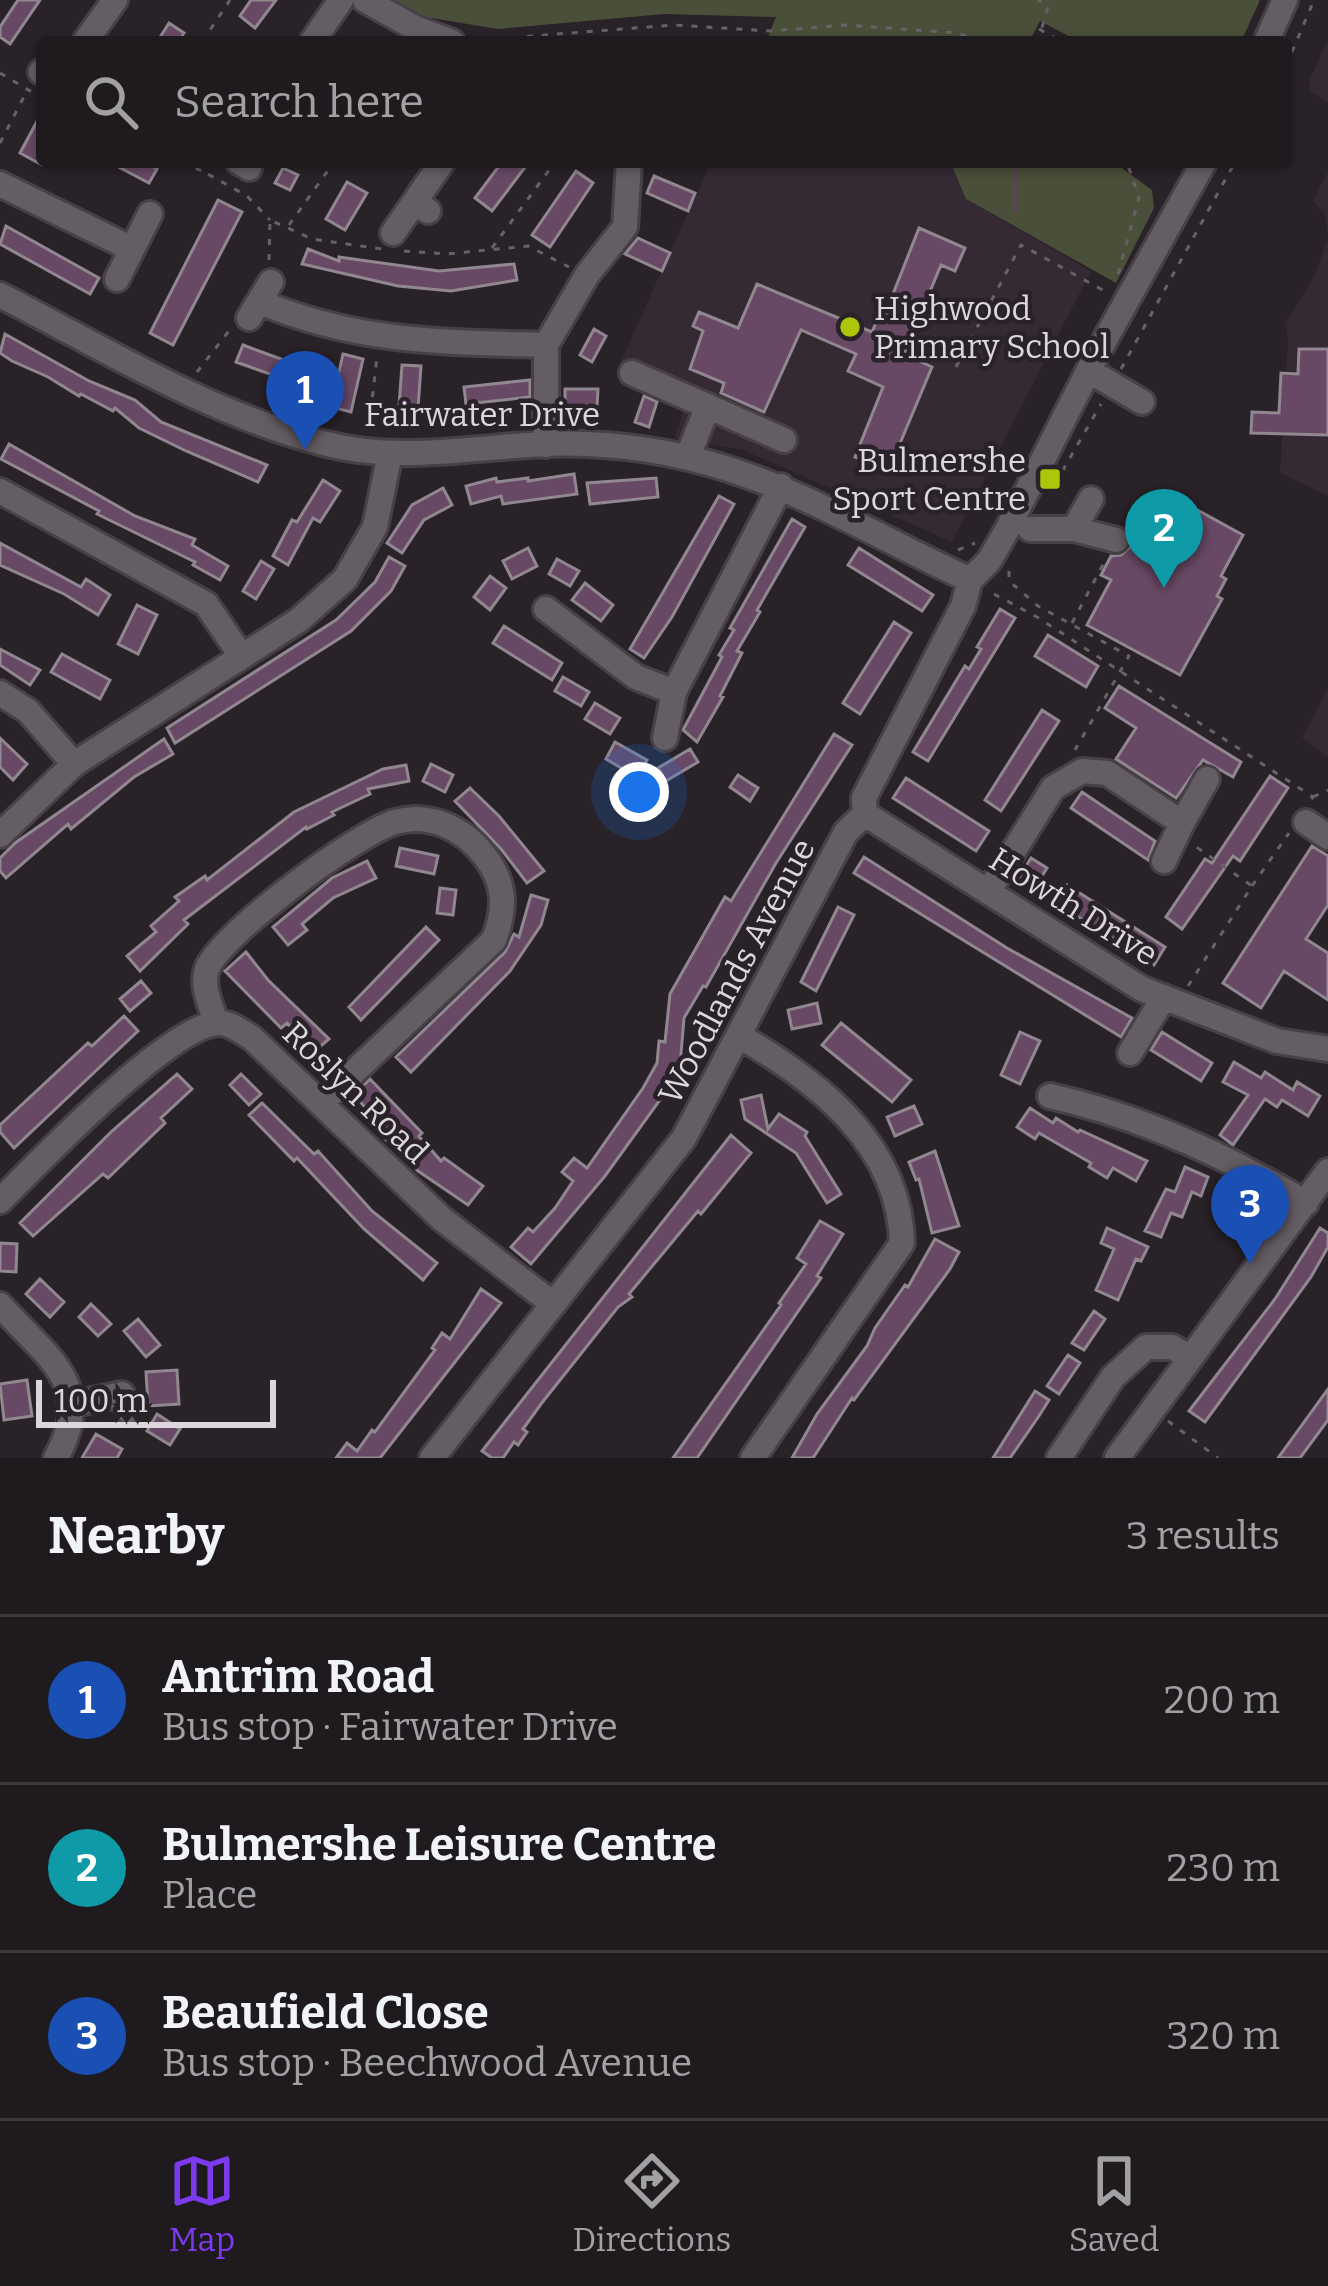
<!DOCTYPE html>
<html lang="en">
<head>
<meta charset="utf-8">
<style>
  body { margin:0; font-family:Bitter,serif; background:#272327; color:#f1f3f6 }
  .scale { position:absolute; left:36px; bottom:30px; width:240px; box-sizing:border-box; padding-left:12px; border:6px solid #dcd7dc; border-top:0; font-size:33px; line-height:42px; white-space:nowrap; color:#dcd7dc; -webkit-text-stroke:9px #292228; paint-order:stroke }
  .you { position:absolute; left:639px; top:792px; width:42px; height:42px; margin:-30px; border:9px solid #fff; border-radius:50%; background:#1a73e8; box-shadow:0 0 0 18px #1a73e833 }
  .badge { display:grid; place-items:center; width:78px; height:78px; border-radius:50%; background:#7c3aed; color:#fff; font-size:39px; font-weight:700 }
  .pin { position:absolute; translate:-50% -99px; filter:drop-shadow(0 3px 6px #0008) }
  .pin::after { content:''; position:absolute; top:63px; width:42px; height:36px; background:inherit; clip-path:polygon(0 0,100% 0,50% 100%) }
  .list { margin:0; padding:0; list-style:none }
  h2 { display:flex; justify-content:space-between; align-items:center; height:156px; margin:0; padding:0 48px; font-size:51px }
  h2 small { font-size:39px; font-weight:400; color:#a1a1a4 }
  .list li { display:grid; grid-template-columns:78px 1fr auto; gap:36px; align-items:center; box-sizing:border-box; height:168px; padding:0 48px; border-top:3px solid #3c383c }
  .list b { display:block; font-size:45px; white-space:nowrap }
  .list p { margin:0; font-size:39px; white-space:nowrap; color:#a1a1a4 }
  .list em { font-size:39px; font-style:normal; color:#a1a1a4 }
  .icon { flex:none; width:66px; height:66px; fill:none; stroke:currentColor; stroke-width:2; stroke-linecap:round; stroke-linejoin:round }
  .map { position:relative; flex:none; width:1328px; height:1458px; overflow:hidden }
  .search { position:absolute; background:#1f1a1e; box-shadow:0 3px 9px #0004; left:36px; right:36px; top:36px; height:132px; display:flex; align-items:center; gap:30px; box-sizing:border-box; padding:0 42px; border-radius:12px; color:#a1a1a4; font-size:45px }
  .sheet { height:660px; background:#1f1a1e }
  nav { display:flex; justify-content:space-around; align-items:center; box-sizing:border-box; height:168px; border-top:3px solid #3c383c; background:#1f1a1e; font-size:33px; color:#a1a1a4 }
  nav a { display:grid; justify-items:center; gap:6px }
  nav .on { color:#7c3aed }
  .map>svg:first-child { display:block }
  .built { fill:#352934 }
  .green { fill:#4a4f39 }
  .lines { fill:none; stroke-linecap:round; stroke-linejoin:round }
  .stream { stroke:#584556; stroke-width:4.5 }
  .building { fill:#684965; stroke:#90878f; stroke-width:3 }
  .minor-casing { stroke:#474046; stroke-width:30 }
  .path { stroke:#686268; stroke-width:3; stroke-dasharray:6 9; stroke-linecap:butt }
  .minor { stroke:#655d64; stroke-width:24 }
  .poi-dot { fill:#aec60a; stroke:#292228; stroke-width:4.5 }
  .labels { text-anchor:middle; stroke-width:9; stroke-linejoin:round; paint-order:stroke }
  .poi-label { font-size:33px; fill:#dcd7dc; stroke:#292228; text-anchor:start }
  .street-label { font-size:33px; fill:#dcd7dc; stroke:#292228 }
</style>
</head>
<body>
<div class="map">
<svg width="1328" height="1458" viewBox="0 0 1328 1458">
  <rect width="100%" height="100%" fill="#292228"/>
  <!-- built -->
  <path class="built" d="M 1328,40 L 1328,103 L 1309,91 L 1310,79 Z
    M 711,162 L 950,162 L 966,199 L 1091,271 L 952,542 L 743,450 L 674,438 L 685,407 L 616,372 Z
    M 1328,172 L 1328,496 L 1280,473 L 1288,339 L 1285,324 L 1314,277 L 1328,238 L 1325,215 L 1313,200 Z
    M 1328,688 L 1328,757 L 1302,738 Z"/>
  <!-- green -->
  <path class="green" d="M 384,0 L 1260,0 L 1241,42 L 1080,42 L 1040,21 L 1029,42 L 766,42 L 776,17 L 664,14 L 498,29 L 401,13 Z
    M 950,162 L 1126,162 L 1123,169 L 1152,190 L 1154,208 L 1116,283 L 966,199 Z"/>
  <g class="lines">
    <!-- stream -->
    <path class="stream" d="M 1015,211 L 1016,162"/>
  </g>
  <!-- building -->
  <path class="building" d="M 18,0 L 40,0 L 10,44 L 0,37 L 0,27 Z
    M 251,0 L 276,0 L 255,28 L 240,16 Z
    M 169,23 L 184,33 L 178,42 L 157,42 Z
    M 42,112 L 42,165 L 20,153 Z
    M 109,162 L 145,162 L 157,169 L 149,183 Z
    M 502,162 L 529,162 L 492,211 L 475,198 Z
    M 283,168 L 298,175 L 290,190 L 275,183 Z
    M 576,171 L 593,183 L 550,247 L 532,235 Z
    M 654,176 L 695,193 L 688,211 L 647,193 Z
    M 347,182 L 367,193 L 345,230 L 326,219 Z
    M 218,200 L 242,212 L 173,345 L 150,333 Z
    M 6,226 L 99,278 L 90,294 L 0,244 Z
    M 919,228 L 965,248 L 955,271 L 941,265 L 904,354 L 932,367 L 888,472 L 855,457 L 883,387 L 848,371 L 856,354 L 801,330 L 764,412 L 721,393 L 724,383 L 690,369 L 703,331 L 693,326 L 699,312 L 738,328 L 757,284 L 872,332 L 877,320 L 882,322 Z
    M 638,238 L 670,253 L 662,271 L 625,254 Z
    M 308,249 L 339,261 L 339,257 L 439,271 L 514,264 L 517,280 L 451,291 L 398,286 L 302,264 Z
    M 594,329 L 606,336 L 592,362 L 580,355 Z
    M 5,334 L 89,381 L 135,400 L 161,422 L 267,465 L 258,482 L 186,451 L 139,428 L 115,408 L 113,411 L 81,394 L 79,396 L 48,377 L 12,361 L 0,353 Z
    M 243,345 L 300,366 L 295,383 L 236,362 Z
    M 1299,349 L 1328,349 L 1328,435 L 1251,433 L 1252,412 L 1279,413 L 1281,373 L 1298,374 Z
    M 343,354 L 363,359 L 351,412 L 331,407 Z
    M 402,365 L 421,366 L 418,408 L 399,406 Z
    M 530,380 L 530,397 L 466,404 L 464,387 Z
    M 565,389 L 598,389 L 597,406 L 565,406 Z
    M 644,396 L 657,402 L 649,427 L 635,422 Z
    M 9,444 L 135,516 L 195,539 L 192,545 L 228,566 L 220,580 L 193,565 L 195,562 L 97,514 L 99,511 L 1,459 Z
    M 574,474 L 577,494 L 503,504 L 501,496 L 471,504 L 466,486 L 496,478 L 497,482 L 528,478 L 528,481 Z
    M 656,478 L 658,497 L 590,504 L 587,483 Z
    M 323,480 L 340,491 L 320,522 L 313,518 L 288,565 L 273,556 L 292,520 L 297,522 Z
    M 443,488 L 452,505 L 424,520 L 402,553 L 387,543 L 412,505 Z
    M 1170,495 L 1243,535 L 1221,576 L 1226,579 L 1217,596 L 1222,599 L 1180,675 L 1087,625 L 1111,580 L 1101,575 L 1111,556 L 1121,555 L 1132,545 L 1128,524 L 1148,535 Z
    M 719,496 L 734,504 L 672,617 L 644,658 L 630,649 Z
    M 792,519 L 805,527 L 757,610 L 760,612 L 737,651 L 742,653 L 720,696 L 723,697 L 697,742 L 683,730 L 722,657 L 719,655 L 734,630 L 730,628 Z
    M 0,543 L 81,587 L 86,579 L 110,595 L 98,615 L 64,594 L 0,565 Z
    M 528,548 L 537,566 L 512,579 L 503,561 Z
    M 859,548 L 933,595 L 922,611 L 848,565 Z
    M 389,557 L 405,566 L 391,591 L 351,631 L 175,743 L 167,728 L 336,620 L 375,582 Z
    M 557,559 L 579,571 L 570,586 L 549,574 Z
    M 261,561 L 274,569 L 256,599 L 243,591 Z
    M 490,576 L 506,588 L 490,610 L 474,597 Z
    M 585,583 L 613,605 L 601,621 L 572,600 Z
    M 137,605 L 157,615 L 138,654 L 118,644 Z
    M 1000,609 L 1015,618 L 928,761 L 913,752 L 965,666 L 969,669 L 981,649 L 977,647 Z
    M 894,622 L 911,633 L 860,714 L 843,703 Z
    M 504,626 L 562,663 L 552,680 L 493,643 Z
    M 1048,635 L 1098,666 L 1086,687 L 1035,656 Z
    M 0,649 L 40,670 L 30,685 L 0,665 Z
    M 62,654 L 110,680 L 100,699 L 51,672 Z
    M 563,677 L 589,692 L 581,706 L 555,691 Z
    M 1119,686 L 1241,762 L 1233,777 L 1203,760 L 1176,798 L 1116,759 L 1136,728 L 1105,708 Z
    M 595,703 L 620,718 L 610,734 L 585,719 Z
    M 1042,710 L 1059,721 L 1001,811 L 985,800 Z
    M 834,734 L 852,745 L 776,863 L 706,987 L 703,986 L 684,1018 L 680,1066 L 665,1093 L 605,1176 L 531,1264 L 511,1247 L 528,1228 L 533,1232 L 555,1208 L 573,1181 L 562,1172 L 574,1158 L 587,1168 L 643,1088 L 657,1063 L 659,1041 L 665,1042 L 670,994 L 725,897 L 731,901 Z
    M 0,738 L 27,764 L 13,780 L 0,767 Z
    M 164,739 L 173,754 L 134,777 L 71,829 L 68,824 L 6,878 L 0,871 L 0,858 L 15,843 Z
    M 615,742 L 647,760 L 638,778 L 606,759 Z
    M 690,749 L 698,762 L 666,781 L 658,768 Z
    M 431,764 L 453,775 L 445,792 L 423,781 Z
    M 406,765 L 409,781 L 368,789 L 370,794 L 332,812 L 334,815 L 307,829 L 306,827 L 184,920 L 188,924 L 140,971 L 127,956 L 156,932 L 151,926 L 179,901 L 175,897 L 205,876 L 207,880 L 294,812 L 383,769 Z
    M 738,775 L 758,788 L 750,801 L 730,787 Z
    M 1270,776 L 1288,788 L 1240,861 L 1233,856 L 1182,929 L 1166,917 L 1205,859 L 1212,863 Z
    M 906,778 L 989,831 L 976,851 L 893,798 Z
    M 470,788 L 499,816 L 544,871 L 527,883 L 501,849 L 455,801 Z
    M 1082,792 L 1155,841 L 1148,860 L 1071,808 Z
    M 1312,846 L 1328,856 L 1328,905 L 1306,939 L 1328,953 L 1328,1000 L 1284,971 L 1261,1008 L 1223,983 Z
    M 400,848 L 438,856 L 434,874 L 396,866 Z
    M 864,857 L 1007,948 L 1132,1018 L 1121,1037 L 854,873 Z
    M 1031,858 L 1047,868 L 1034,889 L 1018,879 Z
    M 367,861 L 376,878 L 333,898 L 302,924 L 307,930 L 288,945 L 273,927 L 332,878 Z
    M 1067,885 L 1165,947 L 1154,965 L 1056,903 Z
    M 440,888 L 456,890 L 453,915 L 437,913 Z
    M 531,895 L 548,900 L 541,925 L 510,971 L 411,1072 L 396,1057 L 505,952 L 514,934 L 519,937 Z
    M 838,907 L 854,915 L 816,991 L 801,982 Z
    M 426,927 L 439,940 L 361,1020 L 349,1007 Z
    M 246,952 L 268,980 L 329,1039 L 314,1052 L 287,1023 L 281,1028 L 225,971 Z
    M 141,981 L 151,993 L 130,1011 L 120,999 Z
    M 817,1003 L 821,1023 L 792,1029 L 788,1010 Z
    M 124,1016 L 138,1031 L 14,1148 L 0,1132 L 0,1125 L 88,1043 L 92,1046 Z
    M 841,1023 L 911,1080 L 892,1102 L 822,1045 Z
    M 1020,1032 L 1040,1041 L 1020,1084 L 1001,1075 Z
    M 1162,1032 L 1212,1063 L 1201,1081 L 1151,1050 Z
    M 1234,1062 L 1261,1078 L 1265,1072 L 1293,1090 L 1297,1082 L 1320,1096 L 1308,1116 L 1282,1100 L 1277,1107 L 1265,1099 L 1233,1145 L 1220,1135 L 1248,1095 L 1223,1082 Z
    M 177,1074 L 192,1089 L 161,1118 L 165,1123 L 108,1178 L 103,1174 L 33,1236 L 20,1223 L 112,1131 Z
    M 241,1074 L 261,1094 L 249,1105 L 230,1085 Z
    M 370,1079 L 422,1133 L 419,1136 L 441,1161 L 444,1158 L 483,1186 L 468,1205 L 418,1171 L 377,1131 L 382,1126 L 354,1095 Z
    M 761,1095 L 768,1129 L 779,1114 L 807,1132 L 805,1136 L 841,1194 L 827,1203 L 796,1153 L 745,1119 L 741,1100 Z
    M 262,1103 L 314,1154 L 318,1151 L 372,1211 L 437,1263 L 423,1280 L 364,1229 L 297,1158 L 294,1161 L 249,1115 Z
    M 914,1106 L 922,1124 L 895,1136 L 887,1117 Z
    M 1030,1108 L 1053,1123 L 1056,1118 L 1078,1132 L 1080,1130 L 1147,1161 L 1136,1181 L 1113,1168 L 1107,1178 L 1089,1167 L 1091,1163 L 1039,1133 L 1035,1139 L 1017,1127 Z
    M 731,1135 L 751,1153 L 701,1214 L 698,1211 L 629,1294 L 632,1297 L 618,1307 L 541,1404 L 523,1429 L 527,1432 L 518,1445 L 514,1442 L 503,1458 L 492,1458 L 482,1451 Z
    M 935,1151 L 959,1226 L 932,1233 L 919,1179 L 916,1180 L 909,1162 Z
    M 1185,1167 L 1208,1177 L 1201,1196 L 1192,1192 L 1182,1217 L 1171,1213 L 1161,1237 L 1145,1231 L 1166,1189 L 1175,1192 Z
    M 820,1221 L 843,1234 L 817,1276 L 821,1278 L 697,1458 L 673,1458 L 781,1305 L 779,1303 L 806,1264 L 797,1258 Z
    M 1107,1228 L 1148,1247 L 1141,1261 L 1136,1259 L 1118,1300 L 1096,1290 L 1114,1249 L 1101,1243 Z
    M 1320,1228 L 1328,1233 L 1328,1247 L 1311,1277 L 1205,1422 L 1189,1411 L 1275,1299 Z
    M 935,1239 L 959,1252 L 950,1269 L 854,1400 L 852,1398 L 813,1458 L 792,1458 L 817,1414 L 867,1346 L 875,1328 L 905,1285 L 908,1287 Z
    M 0,1243 L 17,1244 L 16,1272 L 0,1271 Z
    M 40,1279 L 64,1302 L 50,1317 L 26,1294 Z
    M 481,1289 L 501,1303 L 380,1458 L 336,1458 L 347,1443 L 357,1451 L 372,1430 L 375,1432 L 435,1350 L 432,1348 L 442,1333 L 450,1339 Z
    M 91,1304 L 111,1324 L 98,1336 L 79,1317 Z
    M 1094,1311 L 1105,1319 L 1084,1350 L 1072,1343 Z
    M 138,1319 L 160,1345 L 146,1357 L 124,1331 Z
    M 1068,1355 L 1080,1363 L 1059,1394 L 1047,1386 Z
    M 177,1370 L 179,1404 L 148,1406 L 146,1372 Z
    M 27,1380 L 32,1416 L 4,1420 L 0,1384 Z
    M 1328,1389 L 1328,1420 L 1300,1458 L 1278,1458 Z
    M 1035,1391 L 1049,1400 L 1039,1416 L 1010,1458 L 993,1458 Z
    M 157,1414 L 180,1429 L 170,1445 L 147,1431 Z
    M 96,1434 L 122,1449 L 117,1458 L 82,1458 Z"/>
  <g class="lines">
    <!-- minor casing -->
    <g class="minor-casing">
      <path id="minor" d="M 365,0 L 415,28 L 452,42
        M 85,42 L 115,0
        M 312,42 L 341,0
        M 1266,42 L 1285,0
        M 41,72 L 42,72
        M 239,162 L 249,168
        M 0,184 L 130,248
        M 428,211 L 414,203 L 442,162
        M 393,233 L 414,203
        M 117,279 L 150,214
        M 0,295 C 105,349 208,413 323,443 C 412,467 498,440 587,444 C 742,450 835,517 970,580
        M 260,302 C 358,343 442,342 546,345
        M 249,318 L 271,282
        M 1091,372 L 1142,402
        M 632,373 L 784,440
        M 546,445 L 546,345 L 587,275 L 625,227 L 629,162
        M 688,456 L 708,406
        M 0,491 L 206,604 L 240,654
        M 1030,529 L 1074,529 L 1116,540
        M 1074,529 L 1091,499
        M 546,609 L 636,677 L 674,692
        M 0,693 L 28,711 L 74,764
        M 665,738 L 674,692 L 781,486
        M 865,814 L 1142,989 L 1277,1041 L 1328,1049
        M 1306,822 L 1328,837
        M 1182,823 L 1207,779
        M 0,835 L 74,764 L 299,620 L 345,579 L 375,527 L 390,453
        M 988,892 L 1053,788 L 1082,771 L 1107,773 L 1182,823 L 1164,861
        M 216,1022 C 211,1006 201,986 207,969 C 221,934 357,833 395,822 C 429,812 463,828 484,855 C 506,883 506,908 494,940 L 321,1103
        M 739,1036 C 818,1081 900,1145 902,1243 L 753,1458
        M 1130,1053 L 1164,997
        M 1050,1096 C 1140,1116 1227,1156 1306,1203
        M 0,1201 C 38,1163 169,1026 218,1023 C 230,1022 242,1032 252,1038 L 442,1219 L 553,1304
        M 0,1305 C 47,1358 97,1384 56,1458
        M 74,1404 L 122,1394 L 129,1411
        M 432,1458 L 684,1138 L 846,832 L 865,814 L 864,798 L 963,606 L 970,580 L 989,561 L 1007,530 L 1096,356 L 1204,162
        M 1059,1458 L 1113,1377 L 1146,1347 L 1172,1347 L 1189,1357
        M 1117,1458 L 1328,1171"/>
    </g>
    <!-- path -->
    <path class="path" d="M 1039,29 L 1063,42
      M 202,42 L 230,0
      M 514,42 L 519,37 L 674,25 L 770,31 L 845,25 L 958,33 L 981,42
      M 1038,42 L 1048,6 L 1038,0
      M 1286,66 L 1314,0
      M 0,73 L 42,98
      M 0,143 L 28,89
      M 182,162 L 204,172
      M 212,162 L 206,173 L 247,196 L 270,220
      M 289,225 L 334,162
      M 492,248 L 555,162
      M 404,251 L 447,254 L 528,246 L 569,267
      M 269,260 L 270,220 L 312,239 L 382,249
      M 1118,274 L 1139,198 L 1127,162
      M 956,367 L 1021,245 L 1110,294
      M 1121,369 L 1235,162
      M 197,372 L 232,327
      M 369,427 L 377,357
      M 1055,484 L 1101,404
      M 958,550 L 975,543
      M 1009,571 L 1009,581 L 1038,606 L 1129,656 L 1075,750
      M 994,594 L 1037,617 L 1313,797 L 1311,800
      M 1072,623 L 1107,557
      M 1313,797 L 1328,790
      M 1252,886 L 1289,833
      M 1188,986 L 1252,886 L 1195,846
      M 1168,1421 L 1218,1458"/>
    <!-- minor -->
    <use href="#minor" class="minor"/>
  </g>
  <!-- markers -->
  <g class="poi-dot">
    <circle cx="850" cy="327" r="12"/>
    <rect x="1038" y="467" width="24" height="24" rx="6"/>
  </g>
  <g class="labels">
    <!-- poi labels -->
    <g class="poi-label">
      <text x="874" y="320">Highwood<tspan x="874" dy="38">Primary School</tspan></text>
      <text x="1026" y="472" text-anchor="end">Bulmershe<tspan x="1026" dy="38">Sport Centre</tspan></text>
    </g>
    <!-- street labels -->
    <g class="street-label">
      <text x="482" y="426">Fairwater Drive</text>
      <text transform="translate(1074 906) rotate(32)" y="12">Howth Drive</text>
      <text transform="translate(736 971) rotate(-62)" y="12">Woodlands Avenue</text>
      <text transform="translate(356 1092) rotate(44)" y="12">Roslyn Road</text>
    </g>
  </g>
</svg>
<div class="scale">100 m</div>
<div class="you"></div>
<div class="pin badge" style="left:305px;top:450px;background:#1a4fb4">1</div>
<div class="pin badge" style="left:1164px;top:588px;background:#0f9aa8">2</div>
<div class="pin badge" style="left:1250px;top:1264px;background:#1a4fb4">3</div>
<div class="search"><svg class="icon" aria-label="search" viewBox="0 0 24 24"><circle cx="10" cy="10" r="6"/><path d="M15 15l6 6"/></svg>Search here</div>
</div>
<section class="sheet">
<h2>Nearby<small>3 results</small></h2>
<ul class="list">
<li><span class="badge" style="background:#1a4fb4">1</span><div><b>Antrim Road</b><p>Bus stop · Fairwater Drive</p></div><em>200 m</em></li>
<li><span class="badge" style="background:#0f9aa8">2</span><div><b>Bulmershe Leisure Centre</b><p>Place</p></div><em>230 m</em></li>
<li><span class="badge" style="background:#1a4fb4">3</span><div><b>Beaufield Close</b><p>Bus stop · Beechwood Avenue</p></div><em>320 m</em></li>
</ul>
</section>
<nav>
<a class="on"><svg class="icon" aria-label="map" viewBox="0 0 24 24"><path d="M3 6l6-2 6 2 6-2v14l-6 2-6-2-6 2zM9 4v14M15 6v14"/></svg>Map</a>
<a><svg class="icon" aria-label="directions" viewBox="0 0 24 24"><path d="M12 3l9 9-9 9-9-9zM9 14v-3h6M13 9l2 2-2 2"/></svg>Directions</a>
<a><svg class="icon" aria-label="saved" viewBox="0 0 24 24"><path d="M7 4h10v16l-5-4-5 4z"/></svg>Saved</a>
</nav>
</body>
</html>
